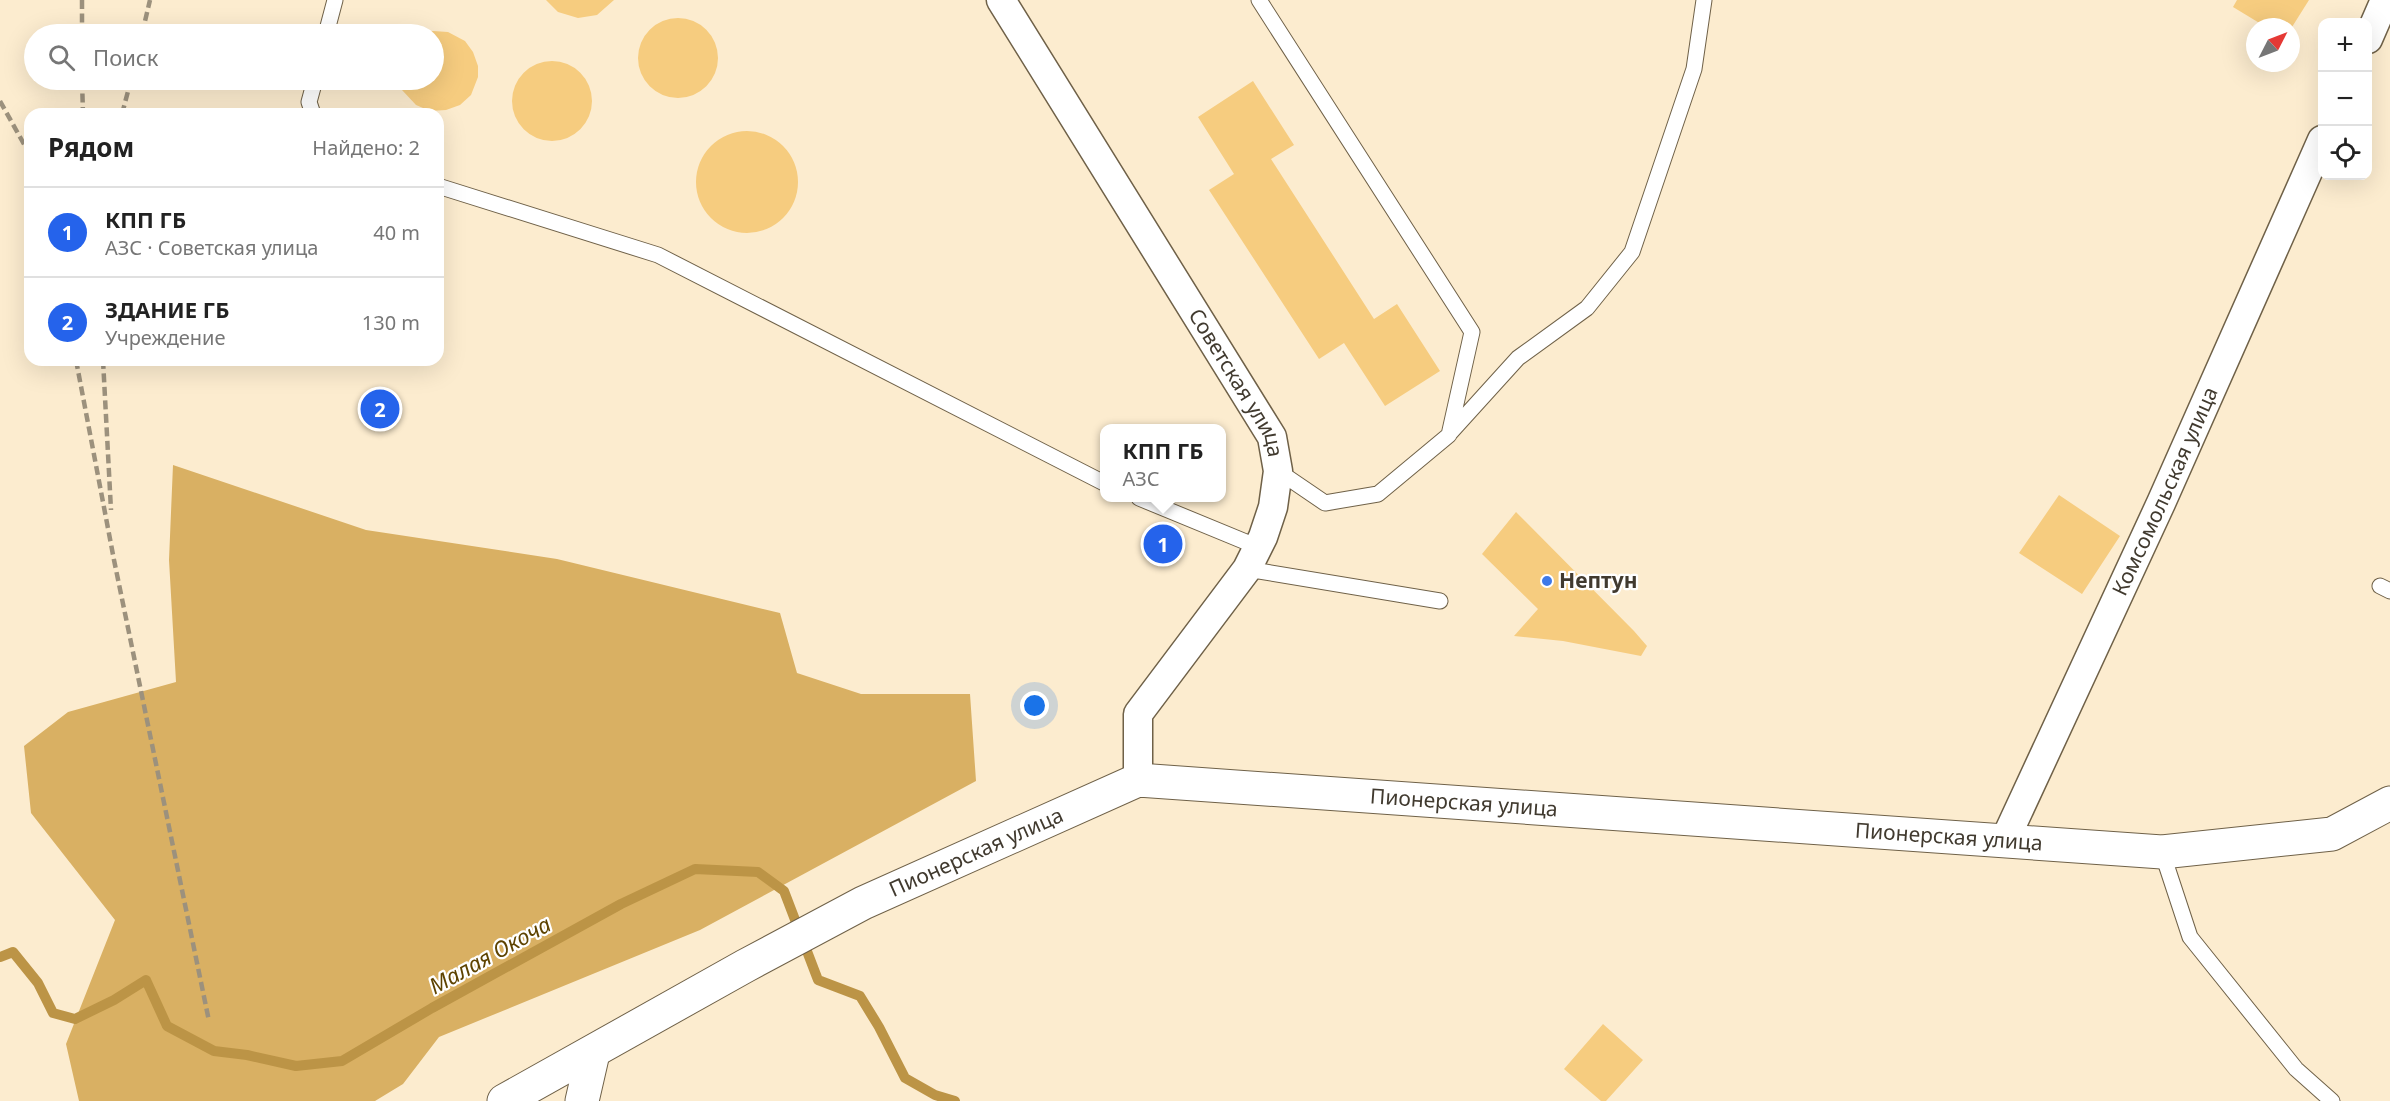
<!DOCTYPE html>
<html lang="ru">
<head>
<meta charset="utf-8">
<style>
  body { margin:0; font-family:"Noto Sans",sans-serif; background:#f6f6f6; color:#222 }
  .controls { position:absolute; right:18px; top:18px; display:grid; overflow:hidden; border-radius:12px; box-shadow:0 6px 24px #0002 }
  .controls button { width:54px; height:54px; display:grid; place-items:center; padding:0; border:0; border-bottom:2px solid #e0e0e0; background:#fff; color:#222; font:30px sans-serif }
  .compass { position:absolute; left:2246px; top:18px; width:54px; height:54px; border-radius:50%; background:#fff; box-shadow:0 6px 24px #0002; rotate:48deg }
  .you { position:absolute; left:1035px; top:706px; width:21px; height:21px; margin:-15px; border:4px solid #fff; border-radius:50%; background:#1a73e8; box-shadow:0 0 0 9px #1a73e833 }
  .badge { display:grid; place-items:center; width:39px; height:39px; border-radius:50%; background:#2563eb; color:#fff; font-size:20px; font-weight:700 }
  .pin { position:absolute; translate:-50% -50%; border:3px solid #fff; box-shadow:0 2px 6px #0006 }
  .popup { position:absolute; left:1100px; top:424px; width:126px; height:78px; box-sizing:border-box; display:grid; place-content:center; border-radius:12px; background:#fff; filter:drop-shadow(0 2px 4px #0005); font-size:20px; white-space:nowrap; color:#767676 }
  .popup b { font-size:22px; color:#222 }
  .popup::after { content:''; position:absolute; left:50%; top:100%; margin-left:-12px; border:12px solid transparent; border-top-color:#fff }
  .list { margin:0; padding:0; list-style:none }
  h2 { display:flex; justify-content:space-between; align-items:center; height:78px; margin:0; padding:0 24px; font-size:26px }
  h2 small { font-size:20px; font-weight:400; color:#767676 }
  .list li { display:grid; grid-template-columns:39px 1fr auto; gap:18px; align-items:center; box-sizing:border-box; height:90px; padding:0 24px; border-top:2px solid #e0e0e0 }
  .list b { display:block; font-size:22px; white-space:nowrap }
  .list p { margin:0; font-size:20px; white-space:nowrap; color:#767676 }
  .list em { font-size:20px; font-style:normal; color:#767676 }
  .icon { flex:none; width:33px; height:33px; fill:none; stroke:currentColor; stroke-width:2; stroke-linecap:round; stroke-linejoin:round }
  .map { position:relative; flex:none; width:2390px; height:1101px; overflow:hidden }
  .search { position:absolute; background:#fff; box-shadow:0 6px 24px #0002; left:24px; top:24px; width:420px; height:66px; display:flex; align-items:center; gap:15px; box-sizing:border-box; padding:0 21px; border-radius:33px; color:#767676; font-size:22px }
  .panel { position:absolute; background:#fff; box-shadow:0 6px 24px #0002; left:24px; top:108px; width:420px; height:258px; border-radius:18px }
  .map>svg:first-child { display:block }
  .forest { fill:#d9b063 }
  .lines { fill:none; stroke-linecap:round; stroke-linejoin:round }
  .stream { stroke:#bc9446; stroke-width:10 }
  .building { fill:#f6cc7f }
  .lane-casing { stroke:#6f6148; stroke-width:17 }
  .street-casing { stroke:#6f6148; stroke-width:31 }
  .secondary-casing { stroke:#6f6148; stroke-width:35 }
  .lane { stroke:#fff; stroke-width:15 }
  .street { stroke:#fff; stroke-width:28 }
  .secondary { stroke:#fff; stroke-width:33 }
  .rail { stroke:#9c917d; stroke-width:4.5; stroke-dasharray:9 4.5; stroke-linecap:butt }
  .poi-dot { fill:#3e79e8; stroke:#fff; stroke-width:2 }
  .labels { text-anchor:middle; stroke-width:4.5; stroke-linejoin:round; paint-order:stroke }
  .street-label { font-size:21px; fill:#413a2f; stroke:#fff }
  .poi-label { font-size:21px; font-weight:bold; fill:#413a2f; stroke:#fff; text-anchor:start }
  .water-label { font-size:22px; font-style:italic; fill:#5e4301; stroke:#fff }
</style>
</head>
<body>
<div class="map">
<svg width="2390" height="1101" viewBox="0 0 2390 1101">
  <rect width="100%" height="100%" fill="#fceccf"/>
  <!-- forest -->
  <path class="forest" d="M 173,465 L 366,530 L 557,559 L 780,613 L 797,673 L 861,694 L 970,694 L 976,781 L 700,930 L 439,1037 L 403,1084 L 375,1101 L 79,1101 L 66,1044 L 115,920 L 31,813 L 24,746 L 68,712 L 176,682 L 169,560 Z"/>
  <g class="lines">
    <!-- stream -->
    <path class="stream" d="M 0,957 L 13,952 L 38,983 L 53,1013 L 75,1019 L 114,1000 L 146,980 L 167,1026 L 214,1051 L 247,1055 L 296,1066 L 342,1061 L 432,1008 L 621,904 L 695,869 L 758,872 L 784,891 L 818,980 L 860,996 L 879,1027 L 905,1078 L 935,1095 L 955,1101"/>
  </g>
  <!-- building -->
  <path class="building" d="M 546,0 L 614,0 L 597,15 L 578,18 L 558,12 Z
    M 2237,0 L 2309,0 L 2292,27 L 2266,27 L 2233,7 Z
    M638 58a40 40 0 1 1 80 0a40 40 0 1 1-80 0Z
    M 433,31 L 448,32 L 465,41 L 473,52 L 478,66 L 478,77 L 471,95 L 460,105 L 446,110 L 430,111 L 416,105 L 402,90 L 399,80 L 434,80 L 434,34 L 422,34 Z
    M512 101a40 40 0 1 1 80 0a40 40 0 1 1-80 0Z
    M 1253,81 L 1294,145 L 1271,159 L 1374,319 L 1397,304 L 1440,371 L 1385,406 L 1344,343 L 1319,359 L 1209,190 L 1234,174 L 1198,117 Z
    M696 182a51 51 0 1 1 102 0a51 51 0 1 1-102 0Z
    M 2059,495 L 2120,536 L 2082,594 L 2019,553 Z
    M 1516,512 L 1634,631 L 1647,646 L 1641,656 L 1563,641 L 1514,636 L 1538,609 L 1482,554 Z
    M 1603,1024 L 1643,1060 L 1606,1101 L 1601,1101 L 1564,1069 Z"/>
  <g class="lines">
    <!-- lane casing -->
    <g class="lane-casing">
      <path id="lane" d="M 1259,0 L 1472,332 L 1449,435 L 1378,494 L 1325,503 L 1278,471
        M 326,34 L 335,0
        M 313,114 L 309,102 L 315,80
        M 438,186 L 658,255 L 1104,483
        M 1450,433 L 1518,358 L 1587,308 L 1632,252 L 1694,69 L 1704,0
        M 1139,498 L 1258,547
        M 1247,569 L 1440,601
        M 2380,586 L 2390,591
        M 2162,852 L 2190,937 L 2296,1069 L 2332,1101"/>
    </g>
    <!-- street casing -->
    <g class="street-casing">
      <g id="street">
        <path id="s1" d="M 1001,0 L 1272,437 L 1278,471 L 1273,507 L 1263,537 L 1247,569 L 1138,714 L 1138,780"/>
        <path d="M 2368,39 L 2385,0"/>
        <path id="s2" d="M 2004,842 L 2161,503 L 2322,140"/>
      </g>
    </g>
    <!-- secondary casing -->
    <g class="secondary-casing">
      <g id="secondary">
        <path id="s3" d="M 504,1101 L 745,966 L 863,903 L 1138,780 L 2162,852 L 2332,834 L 2390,803"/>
        <path d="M 582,1101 L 593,1053"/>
      </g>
    </g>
    <!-- lane -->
    <use href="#lane" class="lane"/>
    <!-- street -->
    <use href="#street" class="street"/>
    <!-- secondary -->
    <use href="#secondary" class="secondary"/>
    <!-- rail -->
    <path class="rail" d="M 82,0 L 82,34
      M 142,34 L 150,0
      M 82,80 L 83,114
      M 0,101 L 30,155
      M 122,114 L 131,80
      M 76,360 L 114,560 L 209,1021
      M 103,360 L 111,510"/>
  </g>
  <!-- markers -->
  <circle class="poi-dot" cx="1547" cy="581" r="6"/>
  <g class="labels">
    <!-- street labels -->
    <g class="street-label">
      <text dy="7" stroke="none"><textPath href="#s1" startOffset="450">Советская улица</textPath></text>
      <text dy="7" stroke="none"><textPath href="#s2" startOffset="386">Комсомольская улица</textPath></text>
      <text dy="7" stroke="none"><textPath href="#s3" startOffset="1038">Пионерская улица</textPath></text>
      <text dy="7" stroke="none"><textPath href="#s3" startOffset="1524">Пионерская улица</textPath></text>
      <text dy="7" stroke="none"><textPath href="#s3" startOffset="534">Пионерская улица</textPath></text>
    </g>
    <!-- poi labels -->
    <g class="poi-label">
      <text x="1559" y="588">Нептун</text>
    </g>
    <!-- water labels -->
    <g class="water-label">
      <text transform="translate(490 955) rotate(-29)" y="8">Малая Окоча</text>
    </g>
  </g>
</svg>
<div class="controls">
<button>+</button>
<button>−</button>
<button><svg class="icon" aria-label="locate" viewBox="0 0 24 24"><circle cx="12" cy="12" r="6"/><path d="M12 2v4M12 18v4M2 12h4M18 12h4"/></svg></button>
</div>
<svg class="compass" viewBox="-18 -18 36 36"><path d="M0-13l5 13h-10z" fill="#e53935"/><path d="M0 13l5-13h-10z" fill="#767676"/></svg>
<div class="you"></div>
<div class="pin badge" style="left:1163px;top:544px">1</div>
<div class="popup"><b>КПП ГБ</b>АЗС</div>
<div class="pin badge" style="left:380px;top:409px">2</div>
<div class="search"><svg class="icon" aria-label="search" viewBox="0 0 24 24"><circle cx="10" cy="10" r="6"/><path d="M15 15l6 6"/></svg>Поиск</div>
<section class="panel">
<h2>Рядом<small>Найдено: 2</small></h2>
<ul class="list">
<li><span class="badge">1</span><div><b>КПП ГБ</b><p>АЗС · Советская улица</p></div><em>40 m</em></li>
<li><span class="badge">2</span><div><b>ЗДАНИЕ ГБ</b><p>Учреждение</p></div><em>130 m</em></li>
</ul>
</section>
</div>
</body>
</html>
